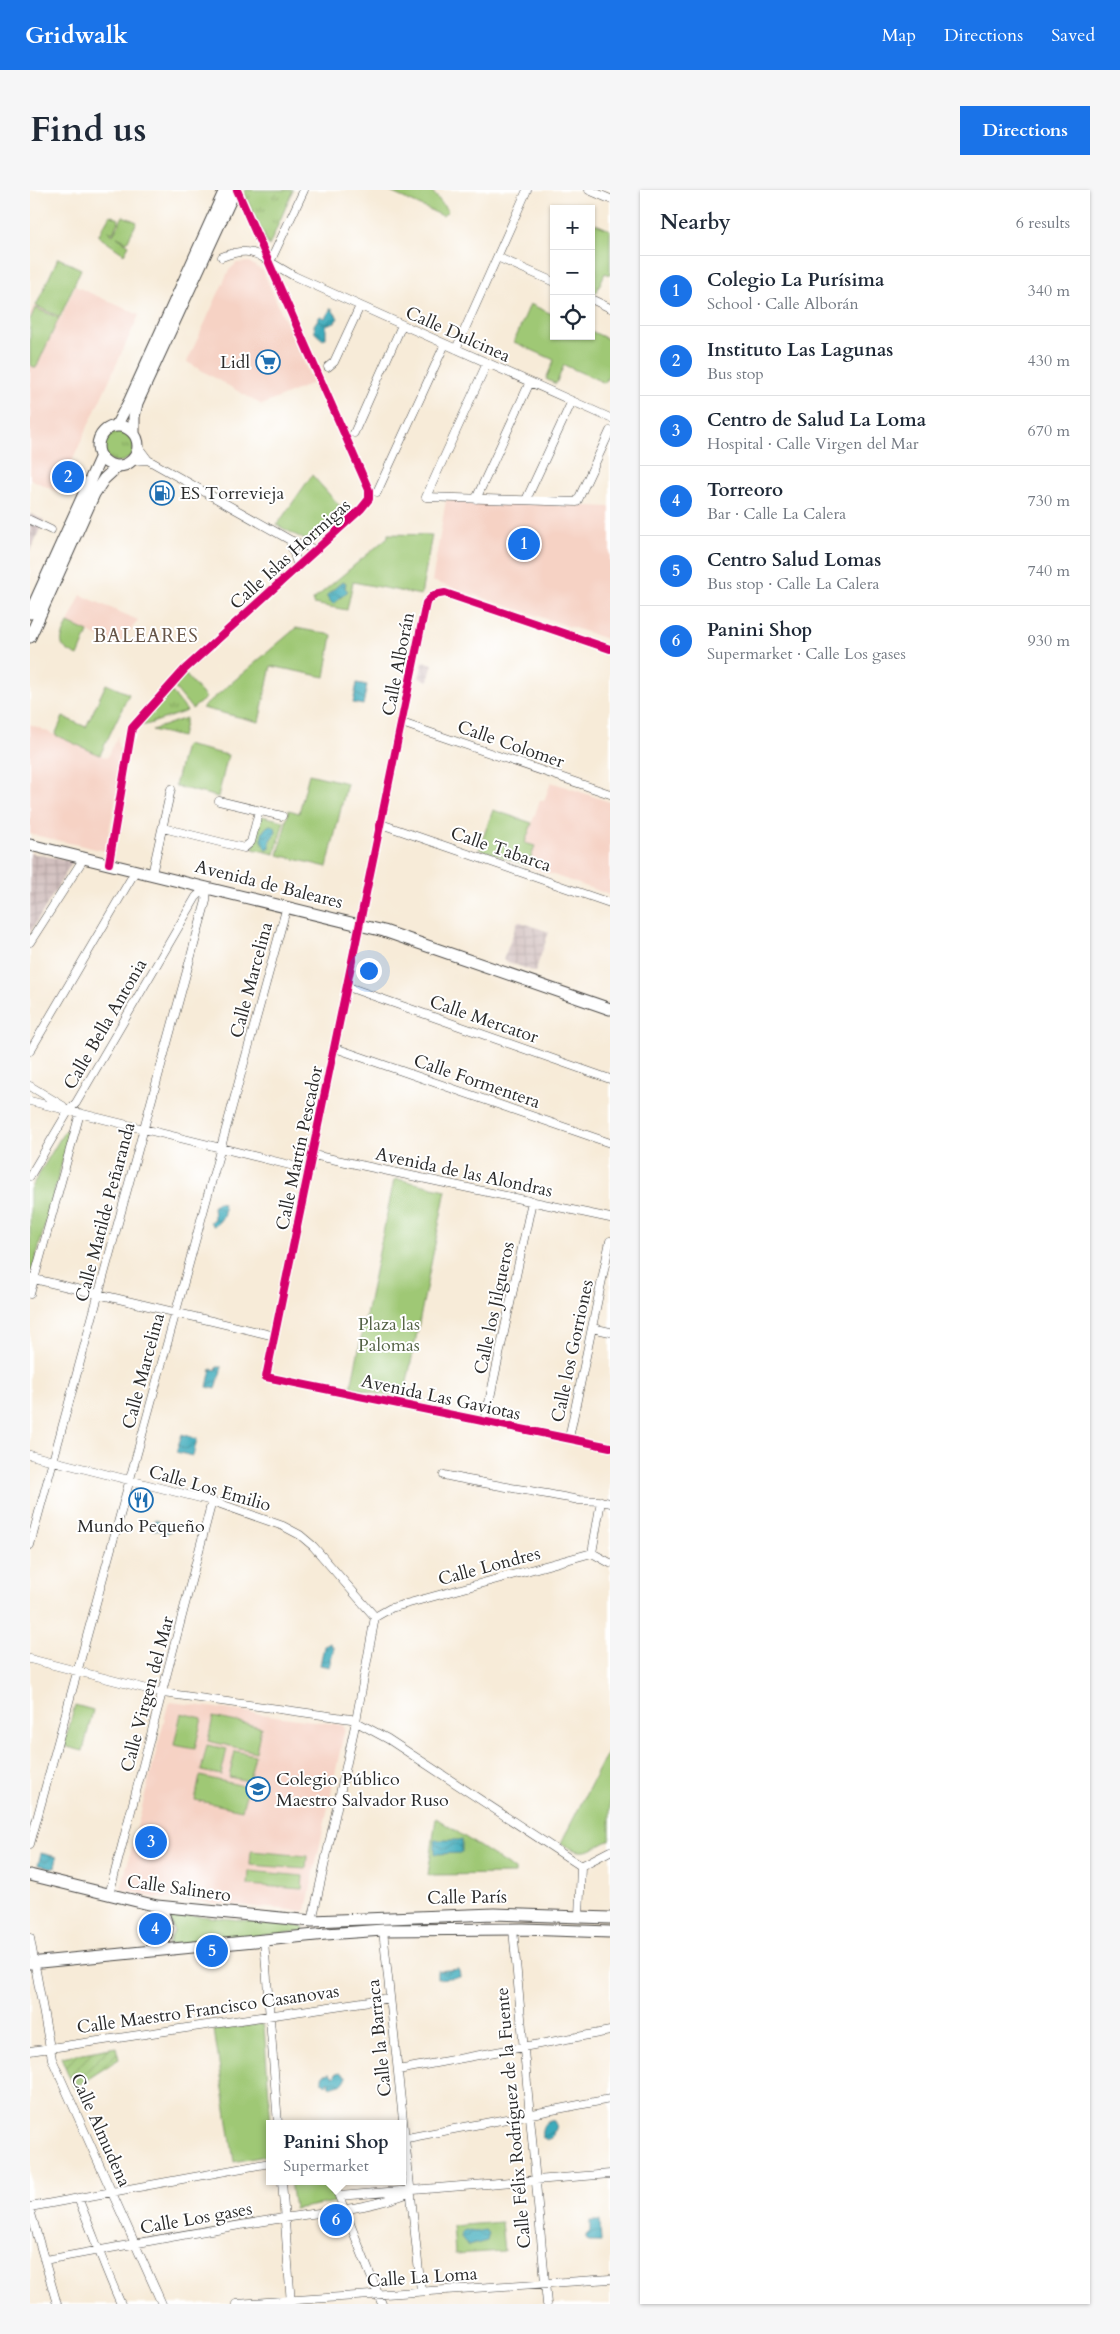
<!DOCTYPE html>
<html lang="en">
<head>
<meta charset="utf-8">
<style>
  body { margin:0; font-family:Cardo,serif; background:#f6f6f7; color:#1f2937 }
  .controls { position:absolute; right:15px; top:15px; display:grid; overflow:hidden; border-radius:0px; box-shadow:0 1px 4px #0004 }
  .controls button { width:45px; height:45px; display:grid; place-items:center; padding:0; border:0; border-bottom:1px solid #e0e1e3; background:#fff; color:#1f2937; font:25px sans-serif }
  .you { position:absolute; left:338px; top:780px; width:18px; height:18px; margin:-12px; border:4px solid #fff; border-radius:50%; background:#1a73e8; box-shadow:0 0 0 8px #1a73e833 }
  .badge { display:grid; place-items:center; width:32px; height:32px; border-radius:50%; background:#1a73e8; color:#fff; font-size:16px; font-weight:700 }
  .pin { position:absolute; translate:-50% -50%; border:2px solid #fff; box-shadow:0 1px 5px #0006 }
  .popup { position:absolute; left:236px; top:1930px; width:140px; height:65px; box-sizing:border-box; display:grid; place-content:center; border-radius:0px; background:#fff; filter:drop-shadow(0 1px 4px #0005); font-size:16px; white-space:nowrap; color:#747a83 }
  .popup b { font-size:19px; color:#1f2937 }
  .popup::after { content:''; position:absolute; left:50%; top:100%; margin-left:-10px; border:10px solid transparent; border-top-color:#fff }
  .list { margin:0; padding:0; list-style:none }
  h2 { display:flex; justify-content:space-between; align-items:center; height:65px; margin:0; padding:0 20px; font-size:21px }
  h2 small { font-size:16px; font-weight:400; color:#747a83 }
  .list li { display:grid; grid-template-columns:32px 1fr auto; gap:15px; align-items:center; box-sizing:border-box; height:70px; padding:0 20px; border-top:1px solid #e0e1e3 }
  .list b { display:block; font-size:19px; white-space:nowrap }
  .list p { margin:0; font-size:16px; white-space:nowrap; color:#747a83 }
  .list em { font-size:16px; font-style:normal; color:#747a83 }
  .icon { flex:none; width:28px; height:28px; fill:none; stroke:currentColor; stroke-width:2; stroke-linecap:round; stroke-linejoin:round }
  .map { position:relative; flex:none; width:580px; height:2114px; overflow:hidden; border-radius:0px }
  header { display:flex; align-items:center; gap:30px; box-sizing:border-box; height:70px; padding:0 25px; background:#1a73e8; color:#fff }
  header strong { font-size:24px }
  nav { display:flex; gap:28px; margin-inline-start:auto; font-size:18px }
  .intro { display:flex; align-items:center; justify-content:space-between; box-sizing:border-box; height:120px; padding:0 30px }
  h1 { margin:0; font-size:35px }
  .button { padding:12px 22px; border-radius:0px; background:#1a73e8; color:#fff; font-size:18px; font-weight:700 }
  main { display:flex; gap:30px; padding:0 30px }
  aside { flex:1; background:#fff; border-radius:0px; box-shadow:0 1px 4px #0004 }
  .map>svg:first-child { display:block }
  .built { fill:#f6d2c4 }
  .industrial { fill:url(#industrial-grid) }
  .grass { fill:url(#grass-tufts); stroke:#657a50 }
  .park { fill:#9fc874; stroke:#657a50 }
  .garden { fill:url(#garden-furrows); stroke:#657a50 }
  .water { fill:url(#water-waves); stroke:#346b73 }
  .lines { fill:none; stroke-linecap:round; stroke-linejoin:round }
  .minor-casing { stroke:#4a4845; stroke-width:9 }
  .secondary-casing { stroke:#4a4845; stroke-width:13 }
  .minor { stroke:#fff; stroke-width:8 }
  .secondary { stroke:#fff; stroke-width:11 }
  .cycleway-casing { stroke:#fff; stroke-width:11 }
  .cycleway { stroke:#d6006c; stroke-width:8 }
  .labels { text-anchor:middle; stroke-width:4; stroke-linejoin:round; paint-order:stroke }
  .street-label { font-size:18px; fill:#2b2b2b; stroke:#fff }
  .poi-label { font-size:18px; fill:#2b2b2b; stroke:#fff; text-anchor:start }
  .park-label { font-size:18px; fill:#546245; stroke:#fff }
  .neighbourhood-label { font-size:19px; letter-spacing:1px; fill:#665446; stroke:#fff }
</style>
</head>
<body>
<header>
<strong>Gridwalk</strong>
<nav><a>Map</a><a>Directions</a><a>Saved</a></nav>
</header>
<div class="intro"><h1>Find us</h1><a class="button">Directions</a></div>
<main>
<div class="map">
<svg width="580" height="2114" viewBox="0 0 580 2114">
  <defs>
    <pattern id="industrial-grid" width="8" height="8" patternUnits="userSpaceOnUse" patternTransform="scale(1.25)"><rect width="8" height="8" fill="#d1bfbe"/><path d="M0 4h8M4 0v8" fill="none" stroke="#b4a4a3"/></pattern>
    <pattern id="grass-tufts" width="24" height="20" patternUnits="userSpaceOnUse" patternTransform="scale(1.25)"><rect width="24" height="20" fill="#9fc874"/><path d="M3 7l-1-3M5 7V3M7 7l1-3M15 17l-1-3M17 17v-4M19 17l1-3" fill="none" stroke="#82a35f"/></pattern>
    <pattern id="garden-furrows" width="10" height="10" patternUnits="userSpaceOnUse" patternTransform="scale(1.25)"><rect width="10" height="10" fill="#9fc874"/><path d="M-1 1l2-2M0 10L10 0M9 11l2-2" fill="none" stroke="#82a35f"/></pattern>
    <pattern id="water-waves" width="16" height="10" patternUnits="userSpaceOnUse" patternTransform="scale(1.25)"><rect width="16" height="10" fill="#3dabbb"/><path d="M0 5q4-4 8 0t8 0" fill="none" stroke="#338b98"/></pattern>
  </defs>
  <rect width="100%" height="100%" fill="#fff"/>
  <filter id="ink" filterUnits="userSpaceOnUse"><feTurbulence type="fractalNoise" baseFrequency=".02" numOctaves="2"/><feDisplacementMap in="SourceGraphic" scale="10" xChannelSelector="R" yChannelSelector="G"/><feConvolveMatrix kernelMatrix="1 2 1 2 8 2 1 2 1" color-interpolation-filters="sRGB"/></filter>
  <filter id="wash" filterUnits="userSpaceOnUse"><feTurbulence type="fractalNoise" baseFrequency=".0096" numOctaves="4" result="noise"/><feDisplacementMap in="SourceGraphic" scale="20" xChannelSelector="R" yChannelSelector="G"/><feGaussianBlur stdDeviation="1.12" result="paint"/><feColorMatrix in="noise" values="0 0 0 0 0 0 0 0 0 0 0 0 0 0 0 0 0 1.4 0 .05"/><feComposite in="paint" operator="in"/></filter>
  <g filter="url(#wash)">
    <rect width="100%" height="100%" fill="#f7ebd8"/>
    <!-- built -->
    <path class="built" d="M 219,72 L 233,81 L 283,193 L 232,215 L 157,172 L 199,80 L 207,73 Z
      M 45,96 L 109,125 L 28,302 L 0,289 L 0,124 L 4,116 L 31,128 Z
      M 416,310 L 580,317 L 580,450 L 402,391 Z
      M 51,405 L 108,430 L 89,456 L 38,433 Z
      M 0,534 L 77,568 L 88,546 L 88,556 L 95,564 L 75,661 L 0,644 Z
      M 521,592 L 580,612 L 580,705 L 498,676 L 505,657 L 495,653 L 510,610 L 514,611 Z
      M 141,1512 L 312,1535 L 315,1538 L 276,1720 L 273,1721 L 126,1708 L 91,1699 L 138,1515 Z"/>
    <!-- industrial -->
    <path class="industrial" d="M 0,324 L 14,330 L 0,361 Z
      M 393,471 L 403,474 L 398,491 L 389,488 Z
      M 0,663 L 43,671 L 0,743 Z
      M 488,731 L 519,742 L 505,782 L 473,770 Z"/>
    <!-- grass -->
    <path class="grass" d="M 216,0 L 263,0 L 239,56 L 214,3 Z
      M72 256a16 16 0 1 1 32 0a16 16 0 1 1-32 0Z
      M 142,502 L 157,521 L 116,535 L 111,535 Z
      M 156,528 L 152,547 L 122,540 Z"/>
    <!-- park -->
    <path class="park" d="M 356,0 L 401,0 L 418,21 L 413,26 Z
      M 80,25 L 89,29 L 83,43 L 78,41 L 83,45 L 93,26 L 107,32 L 97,52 L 87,47 L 99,55 L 94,64 L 68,46 Z
      M 561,32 L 580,40 L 580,85 L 575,83 L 566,103 L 561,101 L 561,90 L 566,79 L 561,77 Z
      M 28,68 L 51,79 L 30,127 L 6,116 Z
      M 500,114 L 524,125 L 524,146 L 561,146 L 561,141 L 580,150 L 580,182 L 575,193 L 534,175 L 526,194 L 516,189 L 524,170 L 484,152 Z
      M 5,118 L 29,128 L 6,178 L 0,175 L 0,130 Z
      M 282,285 L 316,323 L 285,351 L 279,352 L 247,335 Z
      M 358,344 L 402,345 L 391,405 L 323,392 L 317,420 L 283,414 L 283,410 L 358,347 Z
      M 38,433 L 58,442 L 48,466 C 27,456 29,453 38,433 Z
      M 266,438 L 302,445 L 295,487 L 241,476 L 229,532 L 172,518 Z
      M 155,484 L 176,508 L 162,519 L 144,497 Z
      M 76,494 L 99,504 L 70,565 L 25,545 L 33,527 L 56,537 Z
      M 155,555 L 198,565 L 188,607 L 145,596 Z
      M 279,584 L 317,593 L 297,677 L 248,665 L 259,620 L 269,623 Z
      M 463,620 L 502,633 L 495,653 L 505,656 L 498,676 L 449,659 Z
      M 232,626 L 254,631 L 245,664 L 223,659 Z
      M 37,940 L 40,944 L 2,1082 L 0,1081 L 0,999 L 34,942 Z
      M 367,989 L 416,1000 L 374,1207 L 371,1209 L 321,1197 L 364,990 Z
      M 45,1515 L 63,1520 L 53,1561 L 34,1556 Z
      M 151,1523 L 172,1528 L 165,1559 L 144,1555 Z
      M 183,1527 L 231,1537 L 226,1562 L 178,1551 Z
      M 177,1555 L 197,1559 L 191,1585 L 171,1581 Z
      M 580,1557 L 580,1650 C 559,1661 553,1667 531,1653 Z
      M 205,1561 L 225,1565 L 219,1591 L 199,1587 Z
      M 170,1586 L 218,1597 L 212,1620 L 165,1610 Z
      M 406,1628 L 485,1680 L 485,1684 L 398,1685 Z
      M 221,1661 L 277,1666 L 276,1679 L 220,1675 Z
      M 219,1681 L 273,1686 L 272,1699 L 218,1695 Z
      M 138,1723 L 273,1736 L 274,1738 L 274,1741 L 138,1755 L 144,1741 Z
      M 231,1834 L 234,1836 L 241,1934 L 240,1965 L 204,1972 L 184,1840 Z
      M 260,1991 L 296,1991 L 305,2012 L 264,2019 Z
      M 471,2032 L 474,2061 L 425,2064 L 423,2036 Z"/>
    <!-- garden -->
    <path class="garden" d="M 86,1857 L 89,1869 L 44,1898 L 31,1867 Z"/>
    <!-- water -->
    <path class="water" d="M 301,118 L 308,128 L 305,132 L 296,135 L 296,148 L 293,150 L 285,143 L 284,135 L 290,126 L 295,128 Z
      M 312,392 L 316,393 L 315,398 L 318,401 L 303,414 L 296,406 Z
      M 327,493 L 337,495 L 333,515 L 323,513 Z
      M 240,635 L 245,637 L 246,642 L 240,650 L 240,658 L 236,659 C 229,651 231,639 240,635 Z
      M 187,1012 L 192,1013 C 198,1021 191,1033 183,1036 L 180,1032 L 184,1028 L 183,1017 Z
      M 187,1177 L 192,1177 L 186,1199 L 177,1197 L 181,1179 L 186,1180 Z
      M 152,1244 L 167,1249 L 163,1266 L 146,1262 Z
      M 124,1330 L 140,1334 L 141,1341 L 137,1343 L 122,1339 Z
      M 300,1453 L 304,1458 L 299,1477 L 290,1475 L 294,1456 Z
      M 432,1650 L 432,1663 L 405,1664 L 405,1650 Z
      M 11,1663 L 27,1667 L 25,1678 L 8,1675 Z
      M 429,1779 L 430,1787 L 407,1789 L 407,1781 Z
      M 310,1882 L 317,1887 L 313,1893 L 300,1897 L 299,1891 L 296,1895 L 292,1892 L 292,1887 L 294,1884 L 300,1883 L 304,1887 L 306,1883 Z
      M 520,1930 L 524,1931 L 526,1935 L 522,1948 L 517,1950 L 512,1947 C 511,1939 513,1933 520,1930 Z
      M 560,2031 L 570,2031 L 571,2052 L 559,2052 L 556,2049 L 556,2045 L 560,2041 Z
      M 436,2040 L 445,2042 L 455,2040 L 459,2043 L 457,2051 L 438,2056 L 431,2047 L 431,2042 Z"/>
  </g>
  <g filter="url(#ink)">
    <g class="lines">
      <!-- minor casing -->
      <g class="minor-casing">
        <path id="minor" d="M 274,0 L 240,72 L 264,86 L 580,228
          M 559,0 L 580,9
          M 192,67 C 210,60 222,59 238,71
          M 467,67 L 524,92
          M 561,109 L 580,118
          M 426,159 L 497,0
          M 457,173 L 396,307 L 547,312 L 580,241
          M 298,177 L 304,172 L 330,116
          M 324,243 L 372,135
          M 109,258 L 118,270 L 260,350 L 286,360
          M 102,271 L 118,270
          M 347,302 L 415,154
          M 446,309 L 500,192
          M 496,310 L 542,211
          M 0,330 L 21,340
          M 260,350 L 268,377
          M 580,459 L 415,403 L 404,405 L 396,413 L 236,1187 L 580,1257
          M 372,533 L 580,604
          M 189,611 L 252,626
          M 351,634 L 580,713
          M 133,638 L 214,658 L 221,652 L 229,621
          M 79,673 L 102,538 L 155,479 L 331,319 L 339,309 L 339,300 L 207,0
          M 122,684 L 141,599
          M 0,752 L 54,668
          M 318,797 L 580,889
          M 305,858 L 580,953
          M 0,861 L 106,680
          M 0,896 L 33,916
          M 0,911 L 280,980
          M 283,965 L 580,1028
          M 0,986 L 39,920 L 46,913 L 166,707 L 177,697
          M 0,1088 L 245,1146
          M 0,1104 L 50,923
          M 562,1138 L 580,1142
          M 455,1231 L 502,1011
          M 539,1248 L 580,1051
          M 0,1265 L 182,1311 L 253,1336 L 270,1345 L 283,1356 L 345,1427
          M 414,1285 C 459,1295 504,1301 549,1310 C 559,1311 570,1310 580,1313
          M 0,1355 L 176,711 L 177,697
          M 562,1363 L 571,1311
          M 345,1427 L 361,1418 L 562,1363 L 580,1373
          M 0,1469 L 133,1503 L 321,1529 L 358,1549 L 551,1676
          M 0,1654 L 257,716
          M 551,1676 L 580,1661
          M 79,1705 L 182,1311
          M 549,1727 L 551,1676
          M 282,1731 L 326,1531 L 345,1427
          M 483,1739 L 517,2114
          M 353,1740 L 391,2101
          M 0,1748 L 22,1869 L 132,2114
          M 234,1750 L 248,1934
          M 0,1861 L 360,1808
          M 368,1880 L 580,1841
          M 372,1949 L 580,1909
          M 252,1991 L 261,2114
          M 303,1991 L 352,2114
          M 309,2006 L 580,1984
          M 48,2008 C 63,2044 75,2079 91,2114
          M 0,2017 L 240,1973
          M 0,2020 L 27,2114
          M 15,2070 C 95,2056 174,2040 254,2028 C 298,2021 340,2019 381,2002
          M 206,2114 L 580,2089"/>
      </g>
      <!-- secondary casing -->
      <g class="secondary-casing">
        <path id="secondary" d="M68 256a20 20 0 1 1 40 0a20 20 0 1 1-40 0Z
          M 86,236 L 100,210 L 195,0
          M 104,243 L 104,227 L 107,213 L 205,0
          M 0,423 L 71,266
          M 0,447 L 64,304 L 74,289 L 88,276
          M 0,655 L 354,741 L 580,819
          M 0,1685 L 127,1716 L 282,1731 L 464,1724 L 580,1728
          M 127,1716 C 140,1730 140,1746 128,1760
          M 0,1773 L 296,1744 L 353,1740 L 493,1739 L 580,1742"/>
      </g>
      <!-- minor -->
      <use href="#minor" class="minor"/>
      <!-- secondary -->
      <use href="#secondary" class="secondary"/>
      <!-- cycleway casing -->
      <g class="cycleway-casing">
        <path id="cycleway" d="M 580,459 L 415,403 L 404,405 L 396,413 L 236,1187 L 580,1257
          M 79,673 L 102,538 L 155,479 L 331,319 L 339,309 L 339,300 L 207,0"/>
      </g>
      <!-- cycleway -->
      <use href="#cycleway" class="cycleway"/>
    </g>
  </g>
  <!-- icons -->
  <defs>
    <g id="supermarket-ring" transform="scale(1.25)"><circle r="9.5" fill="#fff" stroke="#1f6fb2" stroke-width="1.5"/><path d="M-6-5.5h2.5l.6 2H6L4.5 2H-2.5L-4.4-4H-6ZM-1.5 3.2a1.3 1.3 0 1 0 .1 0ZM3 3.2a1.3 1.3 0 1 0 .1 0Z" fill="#1f6fb2"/></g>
    <g id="fuel-ring" transform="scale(1.25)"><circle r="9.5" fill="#fff" stroke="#1f6fb2" stroke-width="1.5"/><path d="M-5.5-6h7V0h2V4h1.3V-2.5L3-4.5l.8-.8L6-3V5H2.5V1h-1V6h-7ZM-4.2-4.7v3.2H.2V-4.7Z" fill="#1f6fb2"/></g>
    <g id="restaurant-ring" transform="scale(1.25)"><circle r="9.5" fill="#fff" stroke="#1f6fb2" stroke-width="1.5"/><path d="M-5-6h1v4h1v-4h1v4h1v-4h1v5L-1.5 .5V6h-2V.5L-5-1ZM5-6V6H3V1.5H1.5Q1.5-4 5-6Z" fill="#1f6fb2"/></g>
    <g id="school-ring" transform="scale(1.25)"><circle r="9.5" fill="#fff" stroke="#1f6fb2" stroke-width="1.5"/><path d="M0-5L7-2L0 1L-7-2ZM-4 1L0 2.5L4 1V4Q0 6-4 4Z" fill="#1f6fb2"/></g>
  </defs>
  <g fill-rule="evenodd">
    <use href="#supermarket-ring" x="238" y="172"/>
    <use href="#fuel-ring" x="132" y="303"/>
    <use href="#restaurant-ring" x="111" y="1310"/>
    <use href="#school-ring" x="228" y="1599"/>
  </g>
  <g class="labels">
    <!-- street labels -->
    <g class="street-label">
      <text transform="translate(428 144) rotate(24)" y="6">Calle Dulcinea</text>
      <text transform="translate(260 364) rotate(-42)" y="6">Calle Islas Hormigas</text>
      <text transform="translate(368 474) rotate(-79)" y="6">Calle Alborán</text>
      <text transform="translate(481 554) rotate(19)" y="6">Calle Colomer</text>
      <text transform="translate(471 659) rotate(19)" y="6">Calle Tabarca</text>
      <text transform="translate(239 694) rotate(14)" y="6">Avenida de Baleares</text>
      <text transform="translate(221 790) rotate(-75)" y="6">Calle Marcelina</text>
      <text transform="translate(454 829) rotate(19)" y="6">Calle Mercator</text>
      <text transform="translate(75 834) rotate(-60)" y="6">Calle Bella Antonia</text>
      <text transform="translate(447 891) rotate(19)" y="6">Calle Formentera</text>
      <text transform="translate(269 958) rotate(-78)" y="6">Calle Martín Pescador</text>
      <text transform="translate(434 982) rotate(12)" y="6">Avenida de las Alondras</text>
      <text transform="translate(75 1022) rotate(-75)" y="6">Calle Matilde Peñaranda</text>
      <text transform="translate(464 1118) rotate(-78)" y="6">Calle los Jilgueros</text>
      <text transform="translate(542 1161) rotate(-78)" y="6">Calle los Gorriones</text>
      <text transform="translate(113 1181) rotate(-75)" y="6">Calle Marcelina</text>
      <text transform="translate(411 1207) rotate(12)" y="6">Avenida Las Gaviotas</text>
      <text transform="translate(180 1298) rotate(16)" y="6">Calle Los Emilio</text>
      <text transform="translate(459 1376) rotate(-15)" y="6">Calle Londres</text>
      <text transform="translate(117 1504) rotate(-75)" y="6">Calle Virgen del Mar</text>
      <text transform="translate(149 1698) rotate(8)" y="6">Calle Salinero</text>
      <text transform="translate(437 1707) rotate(-1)" y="6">Calle París</text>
      <text transform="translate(178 1819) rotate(-8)" y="6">Calle Maestro Francisco Casanovas</text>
      <text transform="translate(349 1848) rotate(-96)" y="6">Calle la Barraca</text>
      <text transform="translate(483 1928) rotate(-95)" y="6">Calle Félix Rodríguez de la Fuente</text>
      <text transform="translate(71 1940) rotate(66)" y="6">Calle Almudena</text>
      <text transform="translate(166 2028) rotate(-10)" y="6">Calle Los gases</text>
      <text transform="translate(392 2087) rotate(-4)" y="6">Calle La Loma</text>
    </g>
    <!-- poi labels -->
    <g class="poi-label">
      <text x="220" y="178" text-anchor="end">Lidl</text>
      <text x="150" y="309">ES Torrevieja</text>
      <text x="111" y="1342" text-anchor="middle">Mundo Pequeño</text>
      <text x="246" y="1595">Colegio Público<tspan x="246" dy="21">Maestro Salvador Ruso</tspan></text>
    </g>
    <!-- park labels -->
    <g class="park-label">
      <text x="359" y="1140">Plaza las<tspan x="359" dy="21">Palomas</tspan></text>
    </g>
    <!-- neighbourhood labels -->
    <g class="neighbourhood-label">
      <text x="116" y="452">BALEARES</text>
    </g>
  </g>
</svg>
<div class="controls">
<button>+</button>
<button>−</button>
<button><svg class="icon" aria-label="locate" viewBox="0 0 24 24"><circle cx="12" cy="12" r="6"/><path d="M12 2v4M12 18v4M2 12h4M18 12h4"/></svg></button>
</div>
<div class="you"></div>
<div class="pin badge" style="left:494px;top:354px">1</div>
<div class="pin badge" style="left:38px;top:287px">2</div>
<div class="pin badge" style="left:121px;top:1652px">3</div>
<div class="pin badge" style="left:125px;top:1739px">4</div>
<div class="pin badge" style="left:182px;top:1761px">5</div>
<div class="pin badge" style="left:306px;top:2030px">6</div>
<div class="popup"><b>Panini Shop</b>Supermarket</div>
</div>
<aside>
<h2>Nearby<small>6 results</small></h2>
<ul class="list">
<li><span class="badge">1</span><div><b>Colegio La Purísima</b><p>School · Calle Alborán</p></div><em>340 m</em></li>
<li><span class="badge">2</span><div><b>Instituto Las Lagunas</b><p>Bus stop</p></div><em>430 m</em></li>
<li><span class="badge">3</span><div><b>Centro de Salud La Loma</b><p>Hospital · Calle Virgen del Mar</p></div><em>670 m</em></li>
<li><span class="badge">4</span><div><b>Torreoro</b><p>Bar · Calle La Calera</p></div><em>730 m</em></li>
<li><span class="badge">5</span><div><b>Centro Salud Lomas</b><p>Bus stop · Calle La Calera</p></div><em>740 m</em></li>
<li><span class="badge">6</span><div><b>Panini Shop</b><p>Supermarket · Calle Los gases</p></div><em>930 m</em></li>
</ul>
</aside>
</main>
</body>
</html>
